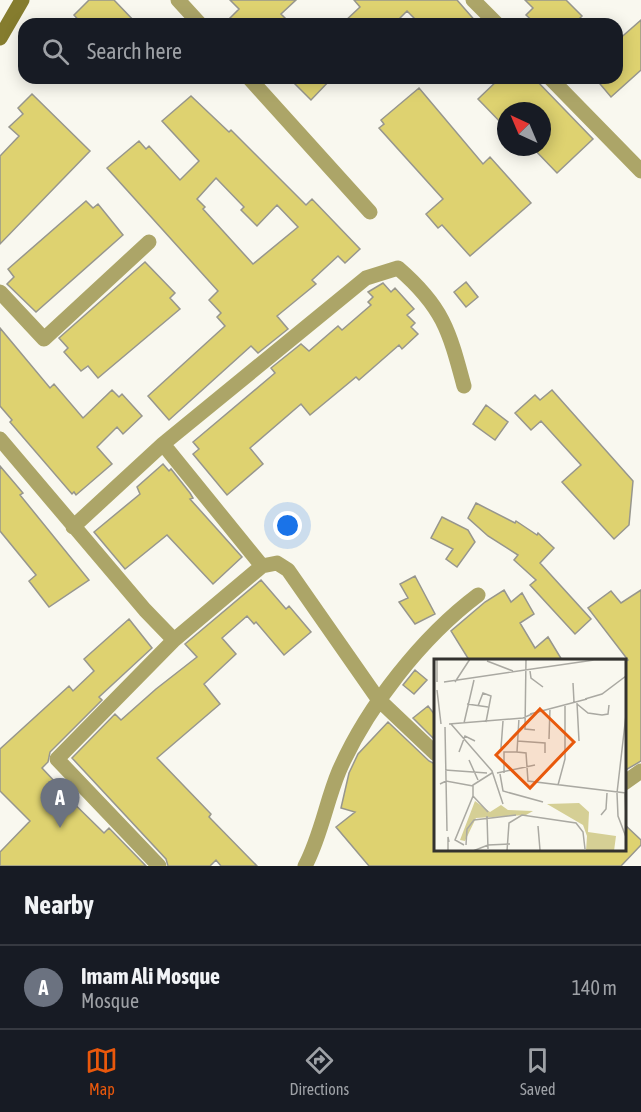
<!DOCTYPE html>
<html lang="en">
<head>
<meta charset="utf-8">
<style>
  body { margin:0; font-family:"Asap Condensed",sans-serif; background:#20242c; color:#f1f3f6 }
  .compass { position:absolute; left:497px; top:102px; width:54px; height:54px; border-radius:50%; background:#171b24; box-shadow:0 3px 15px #0003; rotate:316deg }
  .you { position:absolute; left:288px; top:526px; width:21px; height:21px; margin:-15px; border:4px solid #fff; border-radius:50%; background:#1a73e8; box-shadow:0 0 0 9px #1a73e833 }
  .badge { display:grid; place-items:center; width:39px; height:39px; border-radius:50%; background:#ea580c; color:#fff; font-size:20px; font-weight:700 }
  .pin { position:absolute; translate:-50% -50px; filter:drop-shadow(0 2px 3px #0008) }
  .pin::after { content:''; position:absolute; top:32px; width:21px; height:18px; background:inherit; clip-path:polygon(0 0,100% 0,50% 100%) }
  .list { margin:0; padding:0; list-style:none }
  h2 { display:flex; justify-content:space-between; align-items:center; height:78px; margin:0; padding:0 24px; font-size:26px }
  h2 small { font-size:20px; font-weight:400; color:#9ea1a6 }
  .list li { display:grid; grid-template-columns:39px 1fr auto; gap:18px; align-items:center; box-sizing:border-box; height:84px; padding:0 24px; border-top:2px solid #363941 }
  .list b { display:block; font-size:22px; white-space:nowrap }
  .list p { margin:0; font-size:20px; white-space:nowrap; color:#9ea1a6 }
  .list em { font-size:20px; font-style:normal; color:#9ea1a6 }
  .icon { flex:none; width:33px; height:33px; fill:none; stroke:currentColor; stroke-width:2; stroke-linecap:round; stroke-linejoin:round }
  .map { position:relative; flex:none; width:641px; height:866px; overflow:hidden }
  .search { position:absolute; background:#171b24; box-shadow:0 3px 15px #0003; left:18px; right:18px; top:18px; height:66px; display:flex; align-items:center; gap:15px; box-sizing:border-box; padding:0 21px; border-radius:18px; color:#9ea1a6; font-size:22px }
  .sheet { height:162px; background:#171b24 }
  nav { display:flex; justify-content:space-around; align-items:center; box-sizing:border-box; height:84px; border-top:2px solid #363941; background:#171b24; font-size:16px; color:#9ea1a6 }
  nav a { display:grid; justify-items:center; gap:3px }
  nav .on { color:#ea580c }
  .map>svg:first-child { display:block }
  .building { fill:#ded270; stroke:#97968d; stroke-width:1.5; fill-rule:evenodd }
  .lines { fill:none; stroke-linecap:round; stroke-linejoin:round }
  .street { stroke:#aca568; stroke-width:15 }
  .secondary { stroke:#857c2e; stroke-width:15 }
  .inset-road { fill:none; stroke:#aaa9a2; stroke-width:1.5 }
  .view { fill:#e8590c; fill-opacity:0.15; stroke:#e8590c; stroke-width:3 }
  .inset-edge { fill:none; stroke:#33322f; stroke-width:3 }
</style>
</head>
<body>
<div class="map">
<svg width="641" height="866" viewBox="0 0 641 866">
  <rect width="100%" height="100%" fill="#f9f8ef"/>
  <!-- building -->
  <path class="building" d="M 89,0 L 114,0 L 137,24 L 82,24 L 74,15 Z
    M 230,0 L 296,0 L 281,14 L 291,24 L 224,24 L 239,9 Z
    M 354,0 L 457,0 L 478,24 L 420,24 L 407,11 L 394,24 L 342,24 L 360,7 Z
    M 525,0 L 566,0 L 582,16 L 574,24 L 536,24 L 526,15 L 533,8 Z
    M 641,20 L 641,70 L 611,97 L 595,78 L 617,78 L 617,41 Z
    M 289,78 L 332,78 L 311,100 Z
    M 500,78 L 534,78 L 593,139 L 557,173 L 532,147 L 542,147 L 542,111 L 506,111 L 506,128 L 478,99 Z
    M 419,88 L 483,164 L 490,157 L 531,203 L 470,256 L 442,225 L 438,228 L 426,214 L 443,199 L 379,128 L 384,124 L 381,120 Z
    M 32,94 L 90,151 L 0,244 L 0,156 L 19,136 L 9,127 L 23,114 L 18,108 Z
    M 191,96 L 229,132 L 231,130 L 306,205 L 312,199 L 360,249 L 345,263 L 338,256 L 312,280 L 316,284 L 277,316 L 288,329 L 258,353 L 251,346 L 169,420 L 148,396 L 225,326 L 217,317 L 221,313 L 209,300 L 218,291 L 107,168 L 139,141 L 146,149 L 149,146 L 180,180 L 199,161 L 162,121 ZM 216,178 L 244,207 L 241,210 L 257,226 L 277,205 L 298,227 L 253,264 L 203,209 L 205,207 L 197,199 Z
    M 86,201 L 93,208 L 98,204 L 123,235 L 36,312 L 7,284 L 14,277 L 8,269 Z
    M 145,262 L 175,293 L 170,298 L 180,309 L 98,378 L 88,366 L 81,371 L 64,352 L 68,348 L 59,338 Z
    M 466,282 L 478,297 L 466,307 L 454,292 Z
    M 383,283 L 391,292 L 395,288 L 414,309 L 407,315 L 415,323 L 411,327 L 418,334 L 402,349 L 399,345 L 359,380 L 356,377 L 310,415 L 301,404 L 250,448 L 263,464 L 227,495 L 193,454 L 199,449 L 193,442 L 275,373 L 271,368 L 301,344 L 309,351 L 338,326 L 342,330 L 371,305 L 368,302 L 373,297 L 368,292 Z
    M 0,328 L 50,388 L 54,384 L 83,418 L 112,390 L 119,397 L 122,394 L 142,416 L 123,434 L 117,427 L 97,447 L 112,464 L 76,495 L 74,492 L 72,494 L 10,422 L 12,420 L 0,406 Z
    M 552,390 L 633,481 L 629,525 L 614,539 L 562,482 L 581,465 L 541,421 L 531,430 L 515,413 L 535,395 L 540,400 Z
    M 486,405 L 508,422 L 495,440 L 473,424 Z
    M 163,464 L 169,471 L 171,469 L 190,493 L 193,498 L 190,499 L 242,557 L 213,584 L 167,535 L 125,569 L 94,532 L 140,494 L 137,487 Z
    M 0,466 L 23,493 L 20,495 L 89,580 L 49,607 L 29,581 L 36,575 L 0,531 Z
    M 476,503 L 515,523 L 516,521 L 537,535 L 538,533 L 554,548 L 540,563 L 591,619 L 575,634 L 530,585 L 536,580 L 514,560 L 518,555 L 488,536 L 468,518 Z
    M 442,517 L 468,530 L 475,542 L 457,567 L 446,559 L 453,549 L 431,538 Z
    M 415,576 L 435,614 L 415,624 L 399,602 L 408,598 L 400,584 Z
    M 261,580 L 286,609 L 289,606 L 311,632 L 284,655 L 256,622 L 254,624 L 247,616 L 222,638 L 236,654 L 204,684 L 220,704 L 157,758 L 211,814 L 209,817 L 257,866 L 221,866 L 216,860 L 210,866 L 168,866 L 166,859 L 72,758 L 115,714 L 121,720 L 156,689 L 197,657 L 185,644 Z
    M 504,590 L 511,602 L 522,593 L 534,614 L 520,623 L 535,648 L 548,637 L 562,660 L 469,660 L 451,631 L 485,602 Z
    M 641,590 L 641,761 L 624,771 L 624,662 L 628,660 L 588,608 L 611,591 L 621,603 Z
    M 129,619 L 152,648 L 99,697 L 102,700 L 50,752 L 48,762 L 42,768 L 57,784 L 55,785 L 104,833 L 109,828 L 146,866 L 0,866 L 0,852 L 30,821 L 0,791 L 0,749 L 69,686 L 73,691 L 94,671 L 84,659 Z
    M 415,670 L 427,680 L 414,694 L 403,685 Z
    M 428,706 L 435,715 L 435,740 L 413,718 Z
    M 388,722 L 429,761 L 435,764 L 435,849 L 624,849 L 624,824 L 641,840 L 641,845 L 621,866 L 369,866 L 336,827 L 355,812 L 341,808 L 349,773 L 358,754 Z"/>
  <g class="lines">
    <!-- street -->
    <path class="street" d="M 178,0 L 200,24
      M 473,0 L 497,24
      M 249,78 L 370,212
      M 550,78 L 641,171
      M 0,292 L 44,339 L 149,242
      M 0,439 L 145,610 L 174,640 L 262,566 L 277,563 L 288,570 L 378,699 L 436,754
      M 163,444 L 262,566
      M 73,527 L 163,444 L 366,278 L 398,268 C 443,307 449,330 464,386
      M 624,783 L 641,771
      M 159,866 L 57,759 L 174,640
      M 305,866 C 321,836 326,802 339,771 C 367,707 422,637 478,595"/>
    <!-- secondary -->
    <path class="secondary" d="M 0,38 L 22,0"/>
  </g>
  <!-- overview -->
  <g transform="translate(434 659)">
    <rect width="192" height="192" fill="#f9f8ef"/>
    <path d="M 41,142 L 56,153 L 67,146 L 74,151 L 99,152 L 92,156 L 42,159 L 31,182 L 26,181 ZM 145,144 L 155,153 L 154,173 L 182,177 L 180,192 L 152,192 L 153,177 L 149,166 L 113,145 Z" fill="#d5cf95"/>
    <path class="inset-road" d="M 92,0 L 91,70 L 101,71M 53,2 L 79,12M 96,12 L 97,19 L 109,28M 3,23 L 3,0M 10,23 L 160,1 L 192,1M 21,23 L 36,0M 139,24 L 140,43M 3,31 L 7,65M 151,40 L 168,35 L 192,17M 143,44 L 145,82M 33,45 L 54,48M 143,45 L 154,54 L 168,56 L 174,55 L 175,46M 44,47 L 49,34 L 57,37 L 52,63M 96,55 L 153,40M 192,56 L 183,134 L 184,157 L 192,178M 85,59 L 83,93 L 92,94 L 94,122 L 192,134M 30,64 L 40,21M 15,65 L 89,59 L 98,55M 17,65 L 58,112 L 69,145M 11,68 L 13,172M 115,80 L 116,49M 83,82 L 111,84 L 111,94M 67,89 L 69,62M 25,93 L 31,77 L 41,82M 35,101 L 44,121M 11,111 L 53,114M 63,114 L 101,106M 70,114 L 70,93 L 83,93M 66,115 L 69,132 L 109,143M 6,125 L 12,122 L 39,127M 124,126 L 131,100 L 131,47M 191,134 L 192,159M 39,137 L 54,153M 167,156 L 172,150 L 173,134M 53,157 L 54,190M 104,167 L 106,191M 30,186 L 21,181 L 39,137 L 39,126 L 58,114M 32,186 L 33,170 L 40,161 L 82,156M 14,192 L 14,178 L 15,183M 39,192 L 54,186 L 76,185M 73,192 L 75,164 L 88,156 L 142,164 L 149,173 L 151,190"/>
    <path class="view" d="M 106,50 L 140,83 L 96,129 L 62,96 Z"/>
    <rect width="192" height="192" class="inset-edge"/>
  </g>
</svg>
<svg class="compass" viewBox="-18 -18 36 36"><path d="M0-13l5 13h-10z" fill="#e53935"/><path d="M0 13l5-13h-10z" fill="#9ea1a6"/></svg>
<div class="you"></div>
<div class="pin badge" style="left:60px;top:828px;background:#6b7280">A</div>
<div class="search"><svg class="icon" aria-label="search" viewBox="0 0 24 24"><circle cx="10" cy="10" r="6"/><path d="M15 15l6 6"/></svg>Search here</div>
</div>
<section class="sheet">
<h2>Nearby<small></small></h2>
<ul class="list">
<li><span class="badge" style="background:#6b7280">A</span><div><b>Imam Ali Mosque</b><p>Mosque</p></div><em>140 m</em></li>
</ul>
</section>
<nav>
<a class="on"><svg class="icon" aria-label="map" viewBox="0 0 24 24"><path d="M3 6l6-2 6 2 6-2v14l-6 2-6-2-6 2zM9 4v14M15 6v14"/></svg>Map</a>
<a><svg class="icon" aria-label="directions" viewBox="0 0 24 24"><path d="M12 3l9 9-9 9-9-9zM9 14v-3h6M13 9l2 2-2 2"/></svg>Directions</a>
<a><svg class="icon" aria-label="saved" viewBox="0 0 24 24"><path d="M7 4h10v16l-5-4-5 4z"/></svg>Saved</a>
</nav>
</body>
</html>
